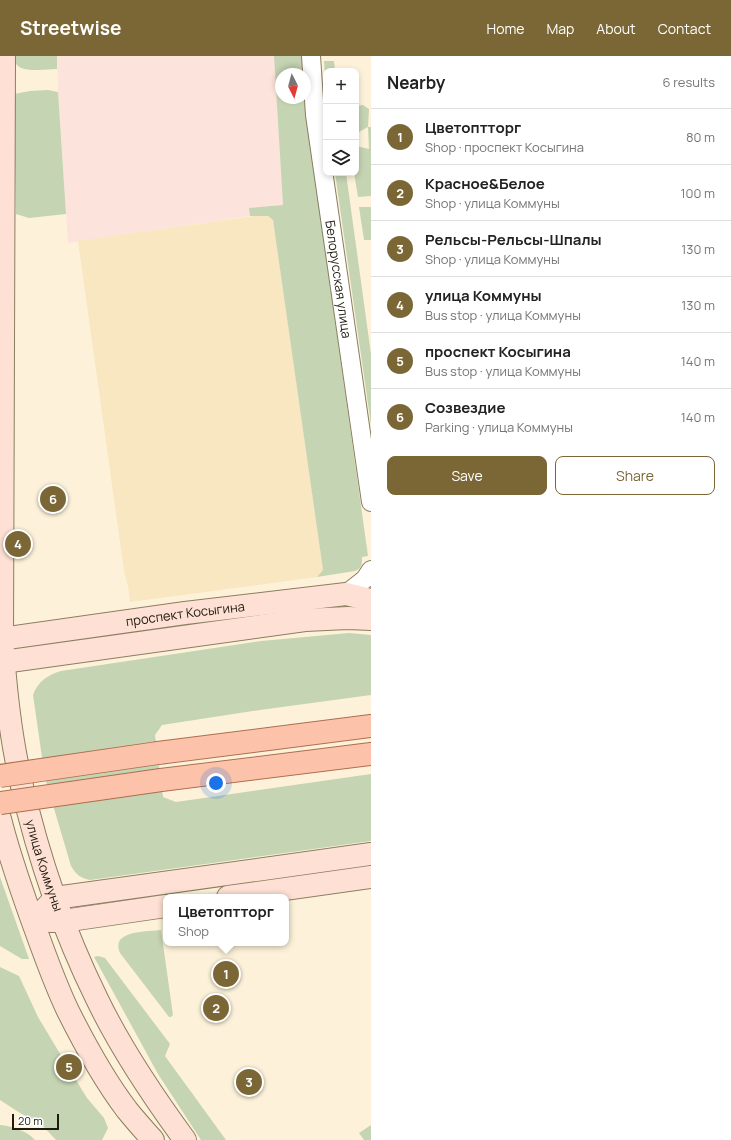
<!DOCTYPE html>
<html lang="en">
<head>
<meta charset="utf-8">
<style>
  body { margin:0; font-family:Manrope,sans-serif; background:#f2f2f2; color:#222 }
  .controls { position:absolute; right:12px; top:12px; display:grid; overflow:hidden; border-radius:8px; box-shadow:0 2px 6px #0003 }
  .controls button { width:36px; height:36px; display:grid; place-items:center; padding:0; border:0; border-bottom:1px solid #e0e0e0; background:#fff; color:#222; font:20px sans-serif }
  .compass { position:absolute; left:275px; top:12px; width:36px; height:36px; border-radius:50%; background:#fff; box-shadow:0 2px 6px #0003; rotate:174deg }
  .scale { position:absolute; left:12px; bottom:10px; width:47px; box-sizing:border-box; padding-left:4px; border:2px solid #1f1a0f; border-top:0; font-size:11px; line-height:14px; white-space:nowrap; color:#1f1a0f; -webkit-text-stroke:3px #fff; paint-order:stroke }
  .you { position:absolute; left:216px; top:727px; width:14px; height:14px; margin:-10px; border:3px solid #fff; border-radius:50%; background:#1a73e8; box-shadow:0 0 0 6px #1a73e833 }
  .badge { display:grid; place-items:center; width:26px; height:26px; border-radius:50%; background:#7b6736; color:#fff; font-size:13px; font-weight:700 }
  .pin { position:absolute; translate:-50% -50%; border:2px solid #fff; box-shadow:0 1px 4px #0006 }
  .popup { position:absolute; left:163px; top:838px; width:126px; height:52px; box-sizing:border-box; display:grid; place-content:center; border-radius:8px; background:#fff; filter:drop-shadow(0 1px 3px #0005); font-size:13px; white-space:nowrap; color:#767676 }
  .popup b { font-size:15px; color:#222 }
  .popup::after { content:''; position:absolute; left:50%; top:100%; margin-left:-8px; border:8px solid transparent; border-top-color:#fff }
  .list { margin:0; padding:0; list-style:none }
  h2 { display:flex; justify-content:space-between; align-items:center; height:52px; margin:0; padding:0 16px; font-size:17px }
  h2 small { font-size:13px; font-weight:400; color:#767676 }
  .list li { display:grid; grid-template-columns:26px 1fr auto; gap:12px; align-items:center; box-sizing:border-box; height:56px; padding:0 16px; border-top:1px solid #e0e0e0 }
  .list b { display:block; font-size:15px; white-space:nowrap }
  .list p { margin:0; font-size:13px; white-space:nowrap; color:#767676 }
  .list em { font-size:13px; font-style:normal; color:#767676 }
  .actions { display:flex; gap:8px; padding:12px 16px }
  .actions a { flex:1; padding:9px 0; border:1px solid #7b6736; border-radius:8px; text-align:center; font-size:14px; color:#7b6736 }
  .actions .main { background:#7b6736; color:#fff }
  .icon { flex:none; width:22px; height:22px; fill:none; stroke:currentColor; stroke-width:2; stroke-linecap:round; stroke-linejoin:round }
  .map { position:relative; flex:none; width:371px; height:1084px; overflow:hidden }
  header { display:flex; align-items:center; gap:24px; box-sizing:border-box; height:56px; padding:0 20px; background:#7b6736; color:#fff }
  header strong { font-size:19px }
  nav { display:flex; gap:22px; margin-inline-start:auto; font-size:14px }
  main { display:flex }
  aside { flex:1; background:#fff }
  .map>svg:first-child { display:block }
  .commercial { fill:#fce3db }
  .built { fill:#f8e7c0 }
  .green { fill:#c5d4b3 }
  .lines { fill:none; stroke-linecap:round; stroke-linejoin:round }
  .street-casing { stroke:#8a7e61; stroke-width:20 }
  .secondary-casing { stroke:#8a7e61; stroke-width:24 }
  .primary-casing { stroke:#ad6e4f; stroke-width:24 }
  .street { stroke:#fff; stroke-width:18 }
  .secondary { stroke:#fee1d4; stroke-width:22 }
  .primary { stroke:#fcc3aa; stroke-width:22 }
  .primary-bridge-casing { stroke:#ad6e4f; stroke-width:24; stroke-linecap:butt }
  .primary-bridge { stroke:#fcc3aa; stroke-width:22 }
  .labels { text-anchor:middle; stroke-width:4; stroke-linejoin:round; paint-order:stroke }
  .street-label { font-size:13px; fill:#1f1a0f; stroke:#fff }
</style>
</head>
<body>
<header>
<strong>Streetwise</strong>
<nav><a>Home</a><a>Map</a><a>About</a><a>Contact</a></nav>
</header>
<main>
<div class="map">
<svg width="371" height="1084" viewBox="0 0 371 1084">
  <rect width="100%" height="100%" fill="#fdf2d9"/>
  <!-- commercial -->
  <path class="commercial" d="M 57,0 L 274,0 L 283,149 L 249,152 L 250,160 L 68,187 L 58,36 Z"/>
  <!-- built -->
  <path class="built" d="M 254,160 L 268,160 L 273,164 L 323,514 L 317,521 L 130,546 L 128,530 L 124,515 L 78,185 Z"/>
  <!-- green -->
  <path class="green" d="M 15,0 L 57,0 L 57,13 C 48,13 23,17 17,9 C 14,6 15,3 15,0 Z
    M 274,0 L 302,0 L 303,18 L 281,18 L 281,42 L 304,42 L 368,500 L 362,501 C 362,509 362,512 355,515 L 317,521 L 323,514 L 273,164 L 268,160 L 250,160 L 249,152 L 283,149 Z
    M 324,5 L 334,5 L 335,15 L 326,15 L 326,31 Z
    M 48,34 L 58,36 L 66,158 L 29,162 L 16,158 L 14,38 L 30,35 Z
    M 363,49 L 369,53 L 368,71 L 371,71 L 371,140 L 358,141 L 354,117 L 356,117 L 356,90 L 369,93 L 368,71 L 359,76 L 356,75 L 356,50 Z
    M 335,117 L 346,117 L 371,298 L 371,369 Z
    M 359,151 L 371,151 L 371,184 L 364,184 Z
    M 349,577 L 371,579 L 371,639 L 260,654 L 162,669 L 155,679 L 163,741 L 176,746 L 371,718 L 371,785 L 90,824 C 81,822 76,819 71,810 L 45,722 L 33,639 C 38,625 48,619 61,615 L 261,585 Z
    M 0,821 L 29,903 L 22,903 L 0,890 Z
    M 161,874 L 173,959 L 171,961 L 169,961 L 120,897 C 110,874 147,876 161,874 Z
    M 98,900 L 105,902 L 170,988 L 165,1000 L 226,1084 L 201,1084 L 158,1018 L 94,901 Z
    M 0,911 L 19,920 L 38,961 L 65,1006 L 87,1042 L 104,1062 L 108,1072 L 102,1084 L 56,1084 L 40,1067 L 20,1057 L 0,1044 Z
    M 0,1069 C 12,1070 27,1075 35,1084 L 0,1084 Z
    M 371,1069 L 371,1084 L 364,1084 L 359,1077 Z"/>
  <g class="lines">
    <!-- street casing -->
    <g class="street-casing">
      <g id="street">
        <path id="s1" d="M 311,0 L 315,59 L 371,446"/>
        <path d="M 346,538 L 365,523 L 371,514"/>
      </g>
    </g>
    <!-- secondary casing -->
    <g class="secondary-casing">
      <g id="secondary">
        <path id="s2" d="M 4,0 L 2,582 C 5,630 10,679 21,726 C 38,800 63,874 97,943 C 121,993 152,1039 185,1084"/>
        <path id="s3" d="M 0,583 L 185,557 L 346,538 L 371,544"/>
        <path d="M 0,605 L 3,606 L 305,564 L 348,562 L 371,563"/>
        <path d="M 0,763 C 8,795 19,827 30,858 C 42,891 53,924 68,955 C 84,987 105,1025 127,1054 C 135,1064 144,1074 153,1084"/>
        <path d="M 228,841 L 371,821"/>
        <path d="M 45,853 L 55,842 L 371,798"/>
        <path d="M 50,865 L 63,865 L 166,850"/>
      </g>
    </g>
    <!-- primary casing -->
    <g class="primary-casing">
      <path id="primary" d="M 158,697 L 371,670
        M 161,724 L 371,698"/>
    </g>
    <!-- street -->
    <use href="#street" class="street"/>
    <!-- secondary -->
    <use href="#secondary" class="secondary"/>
    <!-- primary -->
    <use href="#primary" class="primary"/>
    <!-- primary-bridge casing -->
    <g class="primary-bridge-casing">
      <path id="primary-bridge" d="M 0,720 L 158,697
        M 0,747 L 161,724"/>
    </g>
    <!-- primary-bridge -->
    <use href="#primary-bridge" class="primary-bridge"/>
  </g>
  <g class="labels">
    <!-- street labels -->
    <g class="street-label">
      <text dy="5" stroke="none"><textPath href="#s1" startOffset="225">Белорусская улица</textPath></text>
      <text dy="5" stroke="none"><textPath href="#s3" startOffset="187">проспект Косыгина</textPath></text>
      <text dy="5" stroke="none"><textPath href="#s2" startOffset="814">улица Коммуны</textPath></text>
    </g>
  </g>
</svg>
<div class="controls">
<button>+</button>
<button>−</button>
<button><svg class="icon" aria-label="layers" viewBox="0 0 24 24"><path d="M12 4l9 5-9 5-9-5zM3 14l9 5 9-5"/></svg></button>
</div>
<svg class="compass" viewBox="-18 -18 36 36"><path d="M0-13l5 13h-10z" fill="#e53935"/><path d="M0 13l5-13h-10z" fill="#767676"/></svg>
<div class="scale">20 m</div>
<div class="you"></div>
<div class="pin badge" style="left:226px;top:918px">1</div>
<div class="popup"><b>Цветоптторг</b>Shop</div>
<div class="pin badge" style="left:216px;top:952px">2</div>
<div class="pin badge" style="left:249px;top:1026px">3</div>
<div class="pin badge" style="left:18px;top:488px">4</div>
<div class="pin badge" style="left:69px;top:1011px">5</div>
<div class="pin badge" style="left:53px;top:443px">6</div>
</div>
<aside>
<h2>Nearby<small>6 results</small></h2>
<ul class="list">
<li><span class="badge">1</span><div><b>Цветоптторг</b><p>Shop · проспект Косыгина</p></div><em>80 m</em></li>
<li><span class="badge">2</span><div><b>Красное&amp;Белое</b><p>Shop · улица Коммуны</p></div><em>100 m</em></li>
<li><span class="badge">3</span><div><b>Рельсы-Рельсы-Шпалы</b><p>Shop · улица Коммуны</p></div><em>130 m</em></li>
<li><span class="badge">4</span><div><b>улица Коммуны</b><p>Bus stop · улица Коммуны</p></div><em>130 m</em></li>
<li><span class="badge">5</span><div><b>проспект Косыгина</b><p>Bus stop · улица Коммуны</p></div><em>140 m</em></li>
<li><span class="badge">6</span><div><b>Созвездие</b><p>Parking · улица Коммуны</p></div><em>140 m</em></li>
</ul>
<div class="actions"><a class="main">Save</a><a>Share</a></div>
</aside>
</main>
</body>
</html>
